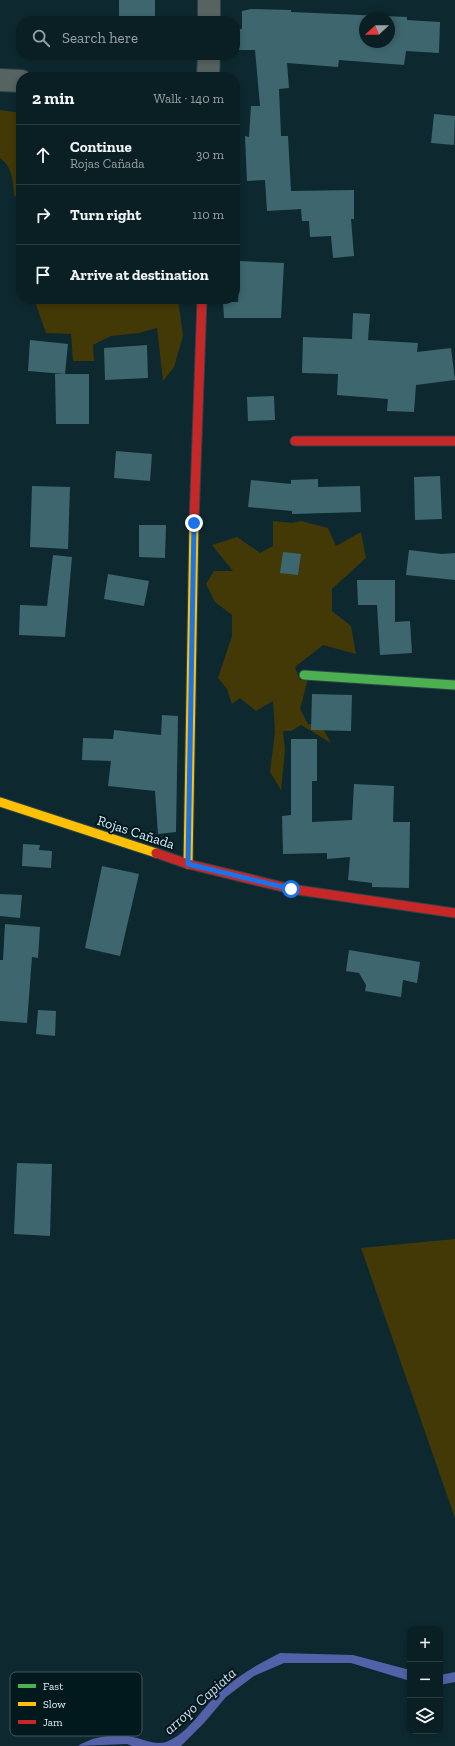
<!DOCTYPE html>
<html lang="en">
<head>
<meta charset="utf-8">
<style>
  body { margin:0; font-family:"Zilla Slab",serif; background:#13272b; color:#f1f3f6 }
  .controls { position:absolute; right:12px; bottom:12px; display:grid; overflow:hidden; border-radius:8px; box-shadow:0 2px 6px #0003 }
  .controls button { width:36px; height:36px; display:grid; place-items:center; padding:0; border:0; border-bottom:1px solid #2a3d41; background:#0a1f23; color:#f1f3f6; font:20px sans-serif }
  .compass { position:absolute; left:359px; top:12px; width:36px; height:36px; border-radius:50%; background:#0a1f23; box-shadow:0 2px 6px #0003; rotate:249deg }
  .stop { position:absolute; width:12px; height:12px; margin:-9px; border:3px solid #1a73e8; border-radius:50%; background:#fff }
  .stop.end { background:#1a73e8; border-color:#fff; box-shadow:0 1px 4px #0008 }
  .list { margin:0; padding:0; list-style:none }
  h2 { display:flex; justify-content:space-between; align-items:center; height:52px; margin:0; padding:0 16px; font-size:17px }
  h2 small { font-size:13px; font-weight:400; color:#99a2a6 }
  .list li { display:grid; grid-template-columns:26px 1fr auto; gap:12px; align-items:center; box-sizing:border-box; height:60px; padding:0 16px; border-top:1px solid #2a3d41 }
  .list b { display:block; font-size:15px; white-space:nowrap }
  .list p { margin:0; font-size:13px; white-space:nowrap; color:#99a2a6 }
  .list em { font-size:13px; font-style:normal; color:#99a2a6 }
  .icon { flex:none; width:22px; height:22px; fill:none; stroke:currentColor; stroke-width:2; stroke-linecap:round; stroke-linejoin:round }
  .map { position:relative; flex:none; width:455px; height:1746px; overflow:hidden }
  .search { position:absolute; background:#0a1f23; box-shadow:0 2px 6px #0003; left:16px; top:16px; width:224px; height:44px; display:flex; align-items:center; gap:10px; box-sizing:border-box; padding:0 14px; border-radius:16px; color:#99a2a6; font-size:15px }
  .panel { position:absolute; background:#0a1f23; box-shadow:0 2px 6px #0003; left:16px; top:72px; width:224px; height:232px; border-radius:16px }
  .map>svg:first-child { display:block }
  .green { fill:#423906 }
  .water { fill:#5361a8 }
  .building { fill:#3d666e; fill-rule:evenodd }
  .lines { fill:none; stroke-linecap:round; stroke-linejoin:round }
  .street-casing { stroke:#2c4349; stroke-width:24 }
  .fast-casing { stroke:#2c4349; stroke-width:11 }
  .slow-casing { stroke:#2c4349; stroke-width:11 }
  .jam-casing { stroke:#2c4349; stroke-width:11 }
  .street { stroke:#566361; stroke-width:22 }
  .fast { stroke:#4caf50; stroke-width:9 }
  .slow { stroke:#ffc107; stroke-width:9 }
  .jam { stroke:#c62828; stroke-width:9 }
  .route { stroke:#1a73e8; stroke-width:5 }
  .labels { text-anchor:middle; stroke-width:4; stroke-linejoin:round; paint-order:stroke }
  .street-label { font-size:14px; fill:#d5f2fa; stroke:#01181d }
  .water-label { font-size:15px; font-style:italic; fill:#d5daf0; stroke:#01181d }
  .key { fill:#01181d; stroke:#41595f; stroke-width:1 }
  .key-label { font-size:11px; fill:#d5f2fa }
</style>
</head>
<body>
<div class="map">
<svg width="455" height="1746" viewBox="0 0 455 1746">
  <rect width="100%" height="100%" fill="#0d292f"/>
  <!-- green -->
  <path class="green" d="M 0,110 L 21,113 L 21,197 L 14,196 C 13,182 13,167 0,158 Z
    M 34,299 L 178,299 L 183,336 L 174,367 L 163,381 L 157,328 L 139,333 L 111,336 L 93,345 L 94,361 L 73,361 L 71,334 L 46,333 Z
    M 273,521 L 292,523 L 301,521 L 328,528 L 336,546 L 361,532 L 366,558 L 332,589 L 332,611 L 351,626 L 356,654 L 323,645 L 295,667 L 300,680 L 308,679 L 300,709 L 308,724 L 321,725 L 331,743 L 301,725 L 291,731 L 283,731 L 285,750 L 281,790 L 270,772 L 275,732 L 273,701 L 256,711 L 240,698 L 232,704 L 227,689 L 218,678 L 232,636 L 232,615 L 215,602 L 206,584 L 214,571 L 233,571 L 212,545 L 237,537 L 260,553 L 273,546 Z
    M 455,1239 L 455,1518 L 361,1248 Z"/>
  <!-- water -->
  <path class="water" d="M 280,1653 L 353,1655 L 410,1670 L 410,1681 L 351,1663 L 284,1663 L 254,1676 L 226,1697 L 204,1723 L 181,1746 L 132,1746 L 127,1744 L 78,1746 C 91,1737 111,1734 127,1736 C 140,1737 153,1746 166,1742 C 190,1733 203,1706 221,1691 C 239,1675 258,1664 280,1653 Z
    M 455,1672 L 455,1682 L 440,1685 L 440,1675 Z"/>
  <!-- building -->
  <path class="building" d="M 119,0 L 155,0 L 155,17 L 119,17 Z
    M 251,9 L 291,10 L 291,12 L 407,17 L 407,20 L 440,22 L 439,53 L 406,51 L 404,65 L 339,60 L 338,67 L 287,63 L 289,88 L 279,89 L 281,136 L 288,136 L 291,191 L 354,190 L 354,219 L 351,219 L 354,256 L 333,258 L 331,236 L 310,237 L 309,221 L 302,221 L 301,209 L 267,211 L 265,180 L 247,181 L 245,136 L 249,137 L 251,106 L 260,106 L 255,50 L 235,50 L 235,29 L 242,29 L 242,11 ZM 365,18 L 389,18 L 389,42 L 365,42 Z
    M 434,114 L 455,116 L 454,145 L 431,143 Z
    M 240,261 L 284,263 L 281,318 L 224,318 L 223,302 L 238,302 Z
    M 353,313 L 370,314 L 368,340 L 418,343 L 417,352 L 451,348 L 455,380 L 416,385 L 414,412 L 387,411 L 388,399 L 337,395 L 338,374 L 302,373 L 303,337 L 352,339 Z
    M 30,340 L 68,344 L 65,374 L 28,371 Z
    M 147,345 L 148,378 L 105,380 L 104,348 Z
    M 55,374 L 89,374 L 89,424 L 56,424 Z
    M 274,396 L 275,420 L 248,421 L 247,397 Z
    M 116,451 L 152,454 L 150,481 L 114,478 Z
    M 440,476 L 442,519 L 415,520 L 414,477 Z
    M 318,479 L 318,487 L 360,486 L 361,512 L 292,514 L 292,511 L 248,507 L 251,480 L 291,484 L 291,480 Z
    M 32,486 L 70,487 L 68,549 L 30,547 Z
    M 139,525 L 166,525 L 165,558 L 139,557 Z
    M 409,550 L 442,554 L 455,553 L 455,580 L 406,575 Z
    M 283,552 L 301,554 L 298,575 L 280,573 Z
    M 53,555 L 72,557 L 65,637 L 19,635 L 20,605 L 47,606 Z
    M 108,574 L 149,581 L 144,606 L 104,599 Z
    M 357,580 L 395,580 L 395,622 L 410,621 L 412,653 L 380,655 L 377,605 L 358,605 Z
    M 312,694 L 352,695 L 351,731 L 311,730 Z
    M 162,715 L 178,716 L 176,832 L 158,834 L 155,791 L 108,786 L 111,761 L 82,760 L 83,738 L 113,739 L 114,730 L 161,735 Z
    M 291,739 L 317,739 L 317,781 L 312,781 L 312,822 L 352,820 L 354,784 L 394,786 L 393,822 L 410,822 L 409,888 L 372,887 L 372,883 L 348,880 L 350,857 L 327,859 L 327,853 L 283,854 L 282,816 L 291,815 Z
    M 23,844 L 40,845 L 39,850 L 52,851 L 51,868 L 22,866 Z
    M 102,866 L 139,874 L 120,956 L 85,948 Z
    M 0,894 L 22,895 L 20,918 L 0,916 Z
    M 5,924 L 40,927 L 38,958 L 32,957 L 27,1023 L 0,1021 L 0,960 L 3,960 Z
    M 349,950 L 420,962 L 417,983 L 403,980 L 401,997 L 365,991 L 366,985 L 359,973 L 346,971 Z
    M 38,1010 L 56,1011 L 55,1036 L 36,1034 Z
    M 17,1163 L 52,1164 L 50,1236 L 14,1234 Z"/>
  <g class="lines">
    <!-- street casing -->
    <g class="street-casing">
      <path id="street" d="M 209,21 L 209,0
        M 208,77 L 209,55
        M 0,80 L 21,81"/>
    </g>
    <!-- fast casing -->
    <g class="fast-casing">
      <path id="fast" d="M 304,675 L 455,685"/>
    </g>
    <!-- slow casing -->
    <g class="slow-casing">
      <path id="slow" d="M 0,802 L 156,853
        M 188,864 L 194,522"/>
    </g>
    <!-- jam casing -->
    <g class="jam-casing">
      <path id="jam" d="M 295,441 L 455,441
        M 194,522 L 202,299
        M 156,853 L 188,864 L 291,889 L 455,913"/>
    </g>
    <!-- street -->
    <use href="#street" class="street"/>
    <!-- fast -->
    <use href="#fast" class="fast"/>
    <!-- slow -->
    <use href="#slow" class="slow"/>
    <!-- jam -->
    <use href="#jam" class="jam"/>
  </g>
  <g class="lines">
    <!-- route -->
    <path class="route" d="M 194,523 L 188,864 L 291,889"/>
  </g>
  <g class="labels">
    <!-- street labels -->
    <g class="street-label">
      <text transform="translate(136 832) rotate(18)" y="5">Rojas Cañada</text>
    </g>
    <!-- water labels -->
    <g class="water-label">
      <text transform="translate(200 1701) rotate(-42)" y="5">arroyo Capiata</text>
    </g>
  </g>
  <!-- legend -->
  <rect x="10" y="1672" width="132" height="64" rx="6" class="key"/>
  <rect x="18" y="1684" width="18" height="4" fill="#4caf50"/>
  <rect x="18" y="1702" width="18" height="4" fill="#ffc107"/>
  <rect x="18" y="1720" width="18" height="4" fill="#c62828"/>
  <g class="key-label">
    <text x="43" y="1690">Fast</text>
    <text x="43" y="1708">Slow</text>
    <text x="43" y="1726">Jam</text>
  </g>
</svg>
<div class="controls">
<button>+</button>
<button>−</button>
<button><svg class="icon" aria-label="layers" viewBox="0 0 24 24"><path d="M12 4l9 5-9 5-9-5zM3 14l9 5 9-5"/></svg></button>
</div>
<svg class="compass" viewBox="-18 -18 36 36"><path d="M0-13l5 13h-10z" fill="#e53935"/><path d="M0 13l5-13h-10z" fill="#99a2a6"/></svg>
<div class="stop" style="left:291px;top:889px"></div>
<div class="stop end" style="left:194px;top:523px"></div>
<div class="search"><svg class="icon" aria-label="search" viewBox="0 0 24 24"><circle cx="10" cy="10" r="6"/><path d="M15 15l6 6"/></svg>Search here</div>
<section class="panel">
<h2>2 min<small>Walk · 140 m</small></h2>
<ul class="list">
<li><svg class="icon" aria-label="ahead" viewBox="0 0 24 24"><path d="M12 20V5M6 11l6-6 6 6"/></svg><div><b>Continue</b><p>Rojas Cañada</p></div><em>30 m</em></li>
<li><svg class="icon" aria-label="right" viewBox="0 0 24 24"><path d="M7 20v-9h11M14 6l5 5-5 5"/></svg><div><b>Turn right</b></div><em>110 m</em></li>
<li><svg class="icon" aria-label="arrive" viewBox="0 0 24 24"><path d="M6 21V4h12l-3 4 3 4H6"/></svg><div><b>Arrive at destination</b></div></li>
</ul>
</section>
</div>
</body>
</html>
